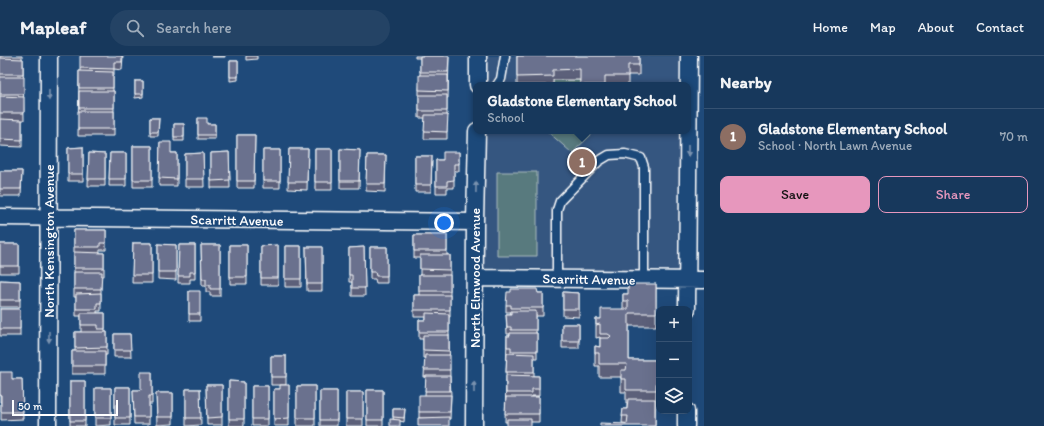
<!DOCTYPE html>
<html lang="en">
<head>
<meta charset="utf-8">
<style>
  body { margin:0; font-family:Itim,sans-serif; background:#244365; color:#f1f3f6 }
  .controls { position:absolute; right:12px; bottom:12px; display:grid; overflow:hidden; border-radius:8px; box-shadow:0 4px 16px #0002 }
  .controls button { width:36px; height:36px; display:grid; place-items:center; padding:0; border:0; border-bottom:1px solid #365272; background:#17385c; color:#f1f3f6; font:20px sans-serif }
  .scale { position:absolute; left:12px; bottom:10px; width:106px; box-sizing:border-box; padding-left:4px; border:2px solid #fff; border-top:0; font-size:11px; line-height:14px; white-space:nowrap; color:#fff; -webkit-text-stroke:3px #1f4a7a; paint-order:stroke }
  .you { position:absolute; left:444px; top:167px; width:14px; height:14px; margin:-10px; border:3px solid #fff; border-radius:50%; background:#1a73e8; box-shadow:0 0 0 6px #1a73e833 }
  .badge { display:grid; place-items:center; width:26px; height:26px; border-radius:50%; background:#e797bd; color:#fff; font-size:13px; font-weight:700 }
  .pin { position:absolute; translate:-50% -50%; border:2px solid #fff; box-shadow:0 1px 4px #0006 }
  .popup { position:absolute; left:473px; top:26px; width:218px; height:52px; box-sizing:border-box; display:grid; place-content:center; border-radius:8px; background:#17385c; filter:drop-shadow(0 1px 3px #0005); font-size:13px; white-space:nowrap; color:#9eacbb }
  .popup b { font-size:15px; color:#f1f3f6 }
  .popup::after { content:''; position:absolute; left:50%; top:100%; margin-left:-8px; border:8px solid transparent; border-top-color:#17385c }
  .list { margin:0; padding:0; list-style:none }
  h2 { display:flex; justify-content:space-between; align-items:center; height:52px; margin:0; padding:0 16px; font-size:17px }
  h2 small { font-size:13px; font-weight:400; color:#9eacbb }
  .list li { display:grid; grid-template-columns:26px 1fr auto; gap:12px; align-items:center; box-sizing:border-box; height:56px; padding:0 16px; border-top:1px solid #365272 }
  .list b { display:block; font-size:15px; white-space:nowrap }
  .list p { margin:0; font-size:13px; white-space:nowrap; color:#9eacbb }
  .list em { font-size:13px; font-style:normal; color:#9eacbb }
  .actions { display:flex; gap:8px; padding:12px 16px }
  .actions a { flex:1; padding:9px 0; border:1px solid #e797bd; border-radius:8px; text-align:center; font-size:14px; color:#e797bd }
  .actions .main { background:#e797bd; color:#111 }
  .icon { flex:none; width:22px; height:22px; fill:none; stroke:currentColor; stroke-width:2; stroke-linecap:round; stroke-linejoin:round }
  .map { position:relative; flex:none; width:704px; height:370px; overflow:hidden }
  header { display:flex; align-items:center; gap:24px; box-sizing:border-box; height:56px; padding:0 20px; background:#17385c; border-bottom:1px solid #365272 }
  header strong { font-size:19px }
  nav { display:flex; gap:22px; margin-inline-start:auto; font-size:14px }
  .search { width:280px; height:36px; background:#244365; display:flex; align-items:center; gap:10px; box-sizing:border-box; padding:0 14px; border-radius:22px; color:#9eacbb; font-size:15px }
  main { display:flex }
  aside { flex:1; background:#17385c }
  .map>svg:first-child { display:block }
  .built { fill:#365680 }
  .green { fill:#597a7e; stroke:#acbcbe }
  .lines { fill:none; stroke-linecap:round; stroke-linejoin:round }
  .lane-casing { stroke:#fff; stroke-width:11 }
  .street-casing { stroke:#fff; stroke-width:19 }
  .lane { stroke:#1f4a7a; stroke-width:8 }
  .street { stroke:#1f4a7a; stroke-width:16 }
  .wall { fill:#5b617a; stroke:#fff }
  .building { fill:#6a718e; stroke:#fff }
  .oneway { fill:#7992af }
  .labels { text-anchor:middle; stroke-width:3; stroke-linejoin:round; paint-order:stroke }
  .street-label { font-size:14px; fill:#fff; stroke:#1f4a7a }
</style>
</head>
<body>
<header>
<strong>Mapleaf</strong>
<div class="search"><svg class="icon" aria-label="search" viewBox="0 0 24 24"><circle cx="10" cy="10" r="6"/><path d="M15 15l6 6"/></svg>Search here</div>
<nav><a>Home</a><a>Map</a><a>About</a><a>Contact</a></nav>
</header>
<main>
<div class="map">
<svg width="704" height="370" viewBox="0 0 704 370">
  <rect width="100%" height="100%" fill="#1f4a7a"/>
  <filter id="ink" filterUnits="userSpaceOnUse"><feTurbulence type="fractalNoise" baseFrequency=".025" numOctaves="2"/><feDisplacementMap in="SourceGraphic" scale="8" xChannelSelector="R" yChannelSelector="G"/><feConvolveMatrix kernelMatrix="1 2 1 2 8 2 1 2 1" color-interpolation-filters="sRGB"/></filter>
  <g filter="url(#ink)">
    <!-- built -->
    <path class="built" d="M 485,0 L 681,0 L 681,29 L 485,29 Z
      M 484,75 L 680,75 L 680,215 L 483,212 Z"/>
    <!-- green -->
    <path class="green" d="M 553,24 L 580,24 L 580,29 L 553,29 Z
      M 547,75 L 595,75 L 572,97 Z
      M 497,116 L 537,116 L 537,200 L 497,200 Z"/>
    <g class="lines">
      <!-- lane casing -->
      <g class="lane-casing">
        <path id="lane" d="M 497,29 L 501,23 L 505,0
          M 557,223 L 557,154 L 560,145 L 599,105 L 609,99 L 625,98 L 641,102 L 644,111 L 644,224"/>
      </g>
      <!-- street casing -->
      <g class="street-casing">
        <path id="street" d="M 478,29 L 478,0
          M 0,161 L 475,166
          M 475,222 L 704,224
          M 687,253 L 689,0
          M 48,370 L 49,0
          M 474,370 L 475,166 L 477,75
          M 686,370 L 686,355"/>
      </g>
      <!-- lane -->
      <use href="#lane" class="lane"/>
      <!-- street -->
      <use href="#street" class="street"/>
    </g>
    <!-- wall -->
    <path class="wall" d="M 0,0 L 22,0 L 22,3 L 23,3 L 24,64 L 22,64 L 22,91 L 0,90 Z
      M 123,0 L 122,14 L 114,13 L 114,20 L 113,20 L 113,35 L 114,35 L 114,80 L 78,80 L 79,15 L 80,16 L 80,12 Z
      M 212,0 L 225,0 L 225,1 L 212,1 Z
      M 246,0 L 257,0 L 257,3 L 246,4 Z
      M 415,0 L 449,0 L 448,42 L 447,42 L 447,83 L 424,83 L 425,62 L 419,62 L 419,34 L 420,19 L 420,2 L 415,2 Z
      M 517,0 L 639,0 L 639,19 L 628,19 L 628,29 L 580,29 L 580,24 L 553,24 L 553,29 L 517,29 Z
      M 230,5 L 238,5 L 238,24 L 230,25 Z
      M 135,25 L 143,25 L 143,41 L 135,42 Z
      M 150,62 L 159,62 L 158,80 L 150,80 Z
      M 198,62 L 207,68 L 215,68 L 215,83 L 198,83 Z
      M 174,68 L 184,68 L 184,85 L 174,85 Z
      M 237,79 L 255,79 L 254,132 L 237,132 Z
      M 160,86 L 171,97 L 177,97 L 177,130 L 159,130 Z
      M 133,90 L 152,90 L 152,131 L 133,131 Z
      M 83,91 L 83,125 L 68,125 L 68,92 Z
      M 289,93 L 308,93 L 307,134 L 288,133 Z
      M 315,93 L 332,93 L 332,134 L 315,134 Z
      M 340,93 L 360,94 L 359,132 L 340,132 Z
      M 263,94 L 280,94 L 280,132 L 263,132 Z
      M 229,96 L 230,132 L 211,132 L 211,97 Z
      M 459,96 L 459,115 L 454,115 L 454,132 L 447,132 L 447,137 L 436,137 L 436,104 L 443,104 Z
      M 89,97 L 105,98 L 105,130 L 88,130 Z
      M 110,97 L 126,97 L 126,130 L 109,130 Z
      M 203,97 L 204,131 L 185,131 L 185,98 Z
      M 367,99 L 386,99 L 385,136 L 366,135 Z
      M 415,100 L 432,100 L 431,136 L 415,136 Z
      M 0,115 L 22,115 L 21,140 L 0,140 Z
      M 74,174 L 106,174 L 106,194 L 100,194 L 100,197 L 104,197 L 104,220 L 101,220 L 101,255 L 97,255 L 97,257 L 105,257 L 105,276 L 107,276 L 107,299 L 105,299 L 105,318 L 72,318 L 72,295 L 75,295 L 75,276 L 81,276 L 81,260 L 76,260 L 76,241 L 74,241 Z
      M 414,179 L 447,179 L 447,199 L 450,199 L 450,261 L 449,261 L 449,279 L 450,320 L 451,339 L 450,363 L 419,362 L 419,356 L 425,339 L 426,321 L 424,321 L 425,302 L 423,302 L 423,283 L 419,283 L 419,264 L 426,264 L 426,261 L 414,261 L 414,239 L 419,239 L 419,219 L 420,219 L 420,202 L 414,202 Z
      M 133,187 L 152,187 L 152,227 L 132,227 Z
      M 0,188 L 19,188 L 19,217 L 0,217 Z
      M 158,188 L 176,189 L 176,224 L 158,223 Z
      M 179,189 L 195,189 L 195,223 L 190,223 L 190,227 L 178,227 Z
      M 201,189 L 220,189 L 220,240 L 210,240 L 210,236 L 206,236 L 206,230 L 202,230 Z
      M 230,189 L 247,189 L 247,228 L 230,228 Z
      M 278,189 L 278,229 L 261,229 L 261,190 Z
      M 285,190 L 301,190 L 301,231 L 285,231 Z
      M 306,191 L 322,191 L 322,235 L 307,235 Z
      M 364,191 L 365,240 L 352,240 L 352,226 L 349,226 L 349,192 Z
      M 370,191 L 387,191 L 387,227 L 376,227 L 375,223 L 370,223 Z
      M 0,224 L 20,225 L 20,251 L 0,251 Z
      M 656,228 L 656,270 L 629,270 L 629,304 L 657,304 L 655,370 L 622,367 L 623,353 L 627,353 L 627,347 L 626,347 L 626,336 L 621,336 L 621,321 L 599,321 L 599,310 L 595,310 L 595,290 L 600,291 L 600,281 L 596,282 L 596,263 L 601,263 L 623,253 L 623,238 L 628,238 Z
      M 189,235 L 200,258 L 200,265 L 189,265 Z
      M 563,236 L 579,237 L 579,261 L 563,260 Z
      M 538,237 L 543,237 L 543,260 L 536,260 L 536,277 L 537,277 L 537,302 L 534,302 L 534,320 L 539,320 L 539,340 L 532,340 L 532,341 L 539,341 L 539,366 L 505,366 L 506,319 L 507,280 L 510,280 L 510,278 L 507,278 L 506,258 L 511,258 L 511,256 L 506,256 L 506,249 Z
      M 0,253 L 20,253 L 20,280 L 0,280 Z
      M 562,268 L 579,268 L 579,292 L 562,292 Z
      M 114,278 L 130,278 L 131,301 L 114,301 Z
      M 271,300 L 286,300 L 286,329 L 271,329 Z
      M 0,316 L 12,323 L 22,323 L 23,363 L 1,364 L 1,346 L 0,346 Z
      M 152,316 L 152,348 L 149,348 L 149,368 L 134,368 L 133,334 L 141,334 Z
      M 70,325 L 85,325 L 85,370 L 70,370 Z
      M 229,325 L 244,326 L 244,370 L 229,370 Z
      M 206,329 L 222,329 L 222,369 L 207,369 Z
      M 289,329 L 289,370 L 274,370 L 274,333 L 280,333 Z
      M 252,330 L 268,330 L 268,370 L 252,370 Z
      M 297,330 L 315,330 L 315,370 L 297,370 Z
      M 115,331 L 130,331 L 130,369 L 115,369 Z
      M 95,332 L 111,332 L 111,369 L 95,370 Z
      M 186,333 L 200,333 L 201,369 L 186,370 Z
      M 367,334 L 383,334 L 383,370 L 367,370 Z
      M 320,335 L 337,335 L 337,370 L 320,370 Z
      M 346,336 L 363,336 L 363,370 L 346,370 Z
      M 156,337 L 173,337 L 173,368 L 157,369 Z
      M 393,353 L 405,353 L 404,366 L 400,365 L 393,363 Z"/>
    <!-- building -->
    <path class="building" d="M 80,0 L 122,0 L 122,6 L 114,6 L 114,13 L 80,12 Z
      M 420,0 L 449,0 L 448,16 L 420,16 Z
      M 517,0 L 639,0 L 639,9 L 628,9 L 628,20 L 605,20 L 605,29 L 580,29 L 580,13 L 553,14 L 553,20 L 517,21 Z
      M 0,2 L 23,3 L 23,18 L 0,18 Z
      M 230,5 L 238,5 L 238,21 L 230,21 Z
      M 79,15 L 113,16 L 113,32 L 79,32 Z
      M 419,19 L 448,19 L 448,35 L 419,34 Z
      M 0,21 L 24,21 L 24,38 L 0,38 Z
      M 135,25 L 143,25 L 143,38 L 135,38 Z
      M 79,35 L 114,35 L 114,52 L 79,52 Z
      M 419,39 L 447,39 L 447,55 L 419,55 Z
      M 0,40 L 24,41 L 24,57 L 0,57 Z
      M 78,55 L 114,55 L 114,73 L 78,73 Z
      M 425,59 L 448,59 L 447,76 L 424,75 Z
      M 150,62 L 159,62 L 158,76 L 150,76 Z
      M 198,62 L 207,62 L 207,68 L 215,68 L 215,79 L 198,79 Z
      M 0,63 L 22,64 L 22,84 L 0,83 Z
      M 174,68 L 184,68 L 184,81 L 174,81 Z
      M 237,79 L 255,79 L 254,125 L 237,125 Z
      M 160,86 L 171,86 L 171,97 L 177,97 L 177,123 L 159,122 Z
      M 133,90 L 152,90 L 152,124 L 133,124 Z
      M 83,91 L 83,118 L 68,118 L 68,92 Z
      M 289,93 L 308,93 L 307,126 L 288,126 Z
      M 315,93 L 332,93 L 332,126 L 315,126 Z
      M 340,93 L 360,94 L 359,125 L 340,125 Z
      M 263,94 L 280,94 L 280,125 L 263,125 Z
      M 229,96 L 230,124 L 211,125 L 211,97 Z
      M 443,96 L 459,96 L 459,108 L 454,108 L 454,124 L 447,125 L 447,130 L 436,130 L 436,104 L 443,104 Z
      M 89,97 L 105,98 L 105,123 L 88,123 Z
      M 110,97 L 126,97 L 126,123 L 109,123 Z
      M 203,97 L 204,123 L 185,123 L 185,98 Z
      M 367,99 L 386,99 L 385,128 L 366,128 Z
      M 415,100 L 432,100 L 431,129 L 415,129 Z
      M 0,115 L 22,115 L 21,133 L 0,133 Z
      M 74,174 L 106,174 L 106,187 L 100,187 L 100,191 L 74,191 Z
      M 414,179 L 447,179 L 447,195 L 414,195 Z
      M 133,187 L 152,187 L 152,219 L 132,219 Z
      M 0,188 L 19,188 L 19,210 L 0,210 Z
      M 158,188 L 176,189 L 176,216 L 158,216 Z
      M 179,189 L 195,189 L 195,216 L 190,216 L 190,220 L 178,220 Z
      M 201,189 L 220,189 L 220,233 L 210,233 L 210,229 L 206,229 L 206,223 L 202,223 Z
      M 230,189 L 247,189 L 247,221 L 230,221 Z
      M 278,189 L 278,222 L 261,222 L 261,190 Z
      M 285,190 L 301,190 L 301,223 L 285,223 Z
      M 306,191 L 322,191 L 322,228 L 307,228 Z
      M 364,191 L 365,232 L 352,232 L 352,219 L 349,219 L 349,192 Z
      M 370,191 L 387,191 L 387,220 L 376,220 L 375,216 L 370,216 Z
      M 74,196 L 104,197 L 104,212 L 74,212 Z
      M 420,199 L 450,199 L 450,214 L 420,213 Z
      M 74,216 L 102,216 L 101,233 L 74,233 Z
      M 419,219 L 450,219 L 450,235 L 419,235 Z
      M 0,224 L 20,225 L 20,244 L 0,244 Z
      M 628,228 L 656,228 L 656,257 L 629,257 L 629,304 L 657,304 L 656,334 L 626,334 L 626,323 L 621,323 L 621,314 L 626,314 L 627,308 L 599,308 L 599,297 L 595,297 L 595,290 L 600,291 L 600,282 L 609,282 L 611,280 L 608,278 L 600,278 L 600,268 L 596,269 L 596,263 L 601,263 L 601,253 L 628,253 L 628,245 L 623,245 L 623,238 L 628,238 Z
      M 511,233 L 537,233 L 538,237 L 543,237 L 543,252 L 511,252 L 511,249 L 506,249 L 507,236 L 511,236 Z
      M 189,235 L 200,235 L 200,258 L 189,258 Z
      M 563,236 L 579,237 L 579,253 L 563,253 Z
      M 101,237 L 101,247 L 97,247 L 97,253 L 76,253 L 76,238 Z
      M 414,239 L 450,239 L 450,254 L 414,254 Z
      M 0,253 L 20,253 L 20,273 L 0,273 Z
      M 511,255 L 536,255 L 536,274 L 511,274 L 511,271 L 507,271 L 506,258 L 511,258 Z
      M 81,257 L 105,257 L 105,273 L 98,273 L 98,269 L 81,269 Z
      M 426,257 L 449,258 L 449,276 L 419,276 L 419,264 L 426,264 Z
      M 562,268 L 579,268 L 579,285 L 562,285 Z
      M 75,276 L 107,276 L 107,291 L 75,292 Z
      M 510,277 L 537,277 L 537,295 L 511,295 L 511,291 L 507,291 L 507,280 L 510,280 Z
      M 114,278 L 130,278 L 131,294 L 114,294 Z
      M 423,279 L 449,279 L 449,295 L 423,294 Z
      M 72,295 L 105,295 L 105,310 L 72,310 Z
      M 507,297 L 534,298 L 534,316 L 506,316 Z
      M 425,299 L 450,299 L 450,314 L 424,314 Z
      M 271,300 L 286,300 L 286,321 L 271,321 Z
      M 0,316 L 12,316 L 12,323 L 22,323 L 23,356 L 1,356 L 1,339 L 0,339 Z
      M 141,316 L 152,316 L 152,340 L 149,340 L 149,361 L 134,361 L 133,334 L 141,334 Z
      M 506,319 L 539,320 L 539,333 L 532,333 L 532,337 L 506,337 Z
      M 426,320 L 450,320 L 450,335 L 425,335 Z
      M 70,325 L 85,325 L 85,365 L 70,365 Z
      M 229,325 L 244,326 L 244,363 L 229,363 Z
      M 206,329 L 222,329 L 222,361 L 207,362 Z
      M 280,329 L 289,329 L 289,362 L 274,363 L 274,333 L 280,333 Z
      M 252,330 L 268,330 L 268,363 L 252,363 Z
      M 297,330 L 315,330 L 315,362 L 297,362 Z
      M 115,331 L 130,331 L 130,362 L 115,362 Z
      M 95,332 L 111,332 L 111,362 L 95,362 Z
      M 186,333 L 200,333 L 201,362 L 186,362 Z
      M 367,334 L 383,334 L 383,364 L 367,364 Z
      M 320,335 L 337,335 L 337,364 L 320,364 Z
      M 346,336 L 363,336 L 363,363 L 346,363 Z
      M 156,337 L 173,337 L 173,361 L 157,361 Z
      M 419,339 L 451,339 L 450,356 L 419,356 Z
      M 506,341 L 539,341 L 539,358 L 505,358 Z
      M 628,343 L 655,343 L 655,370 L 600,370 L 600,367 L 627,368 L 628,360 L 622,360 L 623,353 L 627,353 Z
      M 393,353 L 405,353 L 404,362 L 393,361 Z
      M 449,361 L 449,370 L 418,370 L 418,362 Z
      M 390,363 L 400,364 L 400,370 L 390,370 Z
      M 507,363 L 531,363 L 531,370 L 507,370 Z"/>
    <!-- one-way arrows -->
    <defs><path id="oneway-solid" d="M-6-.8H1V-3.2L6.5 0L1 3.2V.8H-6Z"/></defs>
    <g class="oneway">
      <use href="#oneway-solid" transform="translate(49 39) rotate(90)"/>
      <use href="#oneway-solid" transform="translate(688 95) rotate(90)"/>
      <use href="#oneway-solid" transform="translate(476 131) rotate(-89)"/>
      <use href="#oneway-solid" transform="translate(49 281) rotate(90)"/>
      <use href="#oneway-solid" transform="translate(474 331) rotate(-90)"/>
    </g>
  </g>
  <g class="labels">
    <!-- street labels -->
    <g class="street-label">
      <text transform="translate(237 164) rotate(1)" y="5">Scarritt Avenue</text>
      <text transform="translate(49 185) rotate(-90)" y="5">North Kensington Avenue</text>
      <text transform="translate(475 222) rotate(-90)" y="5">North Elmwood Avenue</text>
      <text transform="translate(589 223) rotate(1)" y="5">Scarritt Avenue</text>
    </g>
  </g>
</svg>
<div class="controls">
<button>+</button>
<button>−</button>
<button><svg class="icon" aria-label="layers" viewBox="0 0 24 24"><path d="M12 4l9 5-9 5-9-5zM3 14l9 5 9-5"/></svg></button>
</div>
<div class="scale">50 m</div>
<div class="you"></div>
<div class="pin badge" style="left:582px;top:106px;background:#8d6e63">1</div>
<div class="popup"><b>Gladstone Elementary School</b>School</div>
</div>
<aside>
<h2>Nearby<small></small></h2>
<ul class="list">
<li><span class="badge" style="background:#8d6e63">1</span><div><b>Gladstone Elementary School</b><p>School · North Lawn Avenue</p></div><em>70 m</em></li>
</ul>
<div class="actions"><a class="main">Save</a><a>Share</a></div>
</aside>
</main>
</body>
</html>
